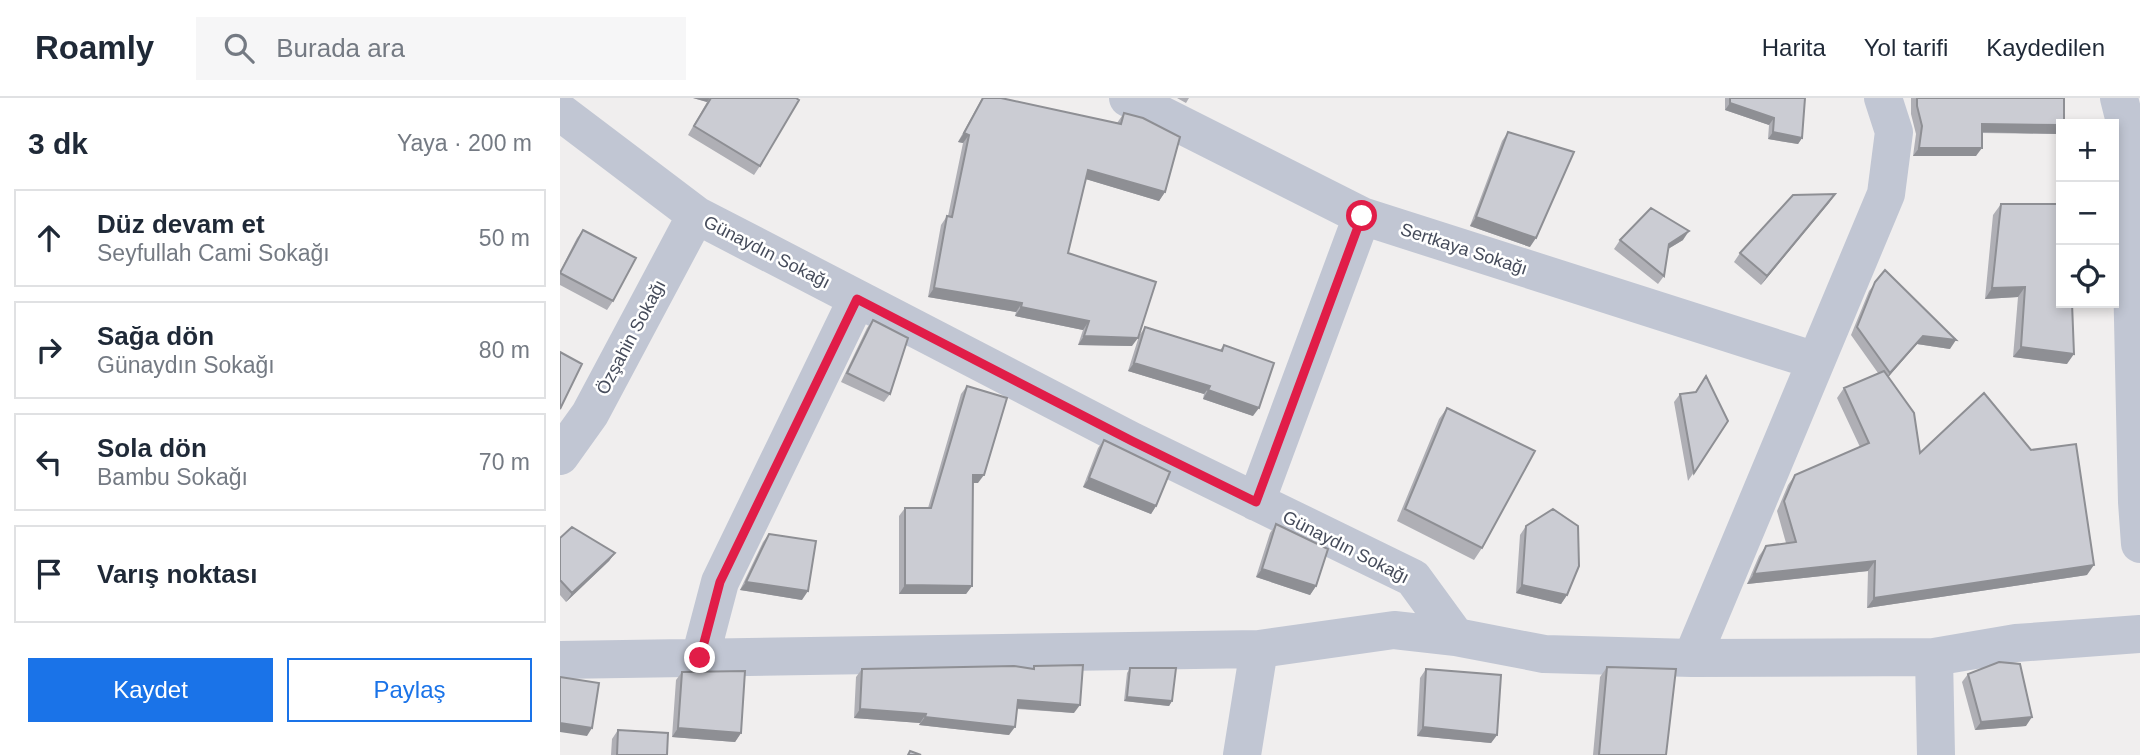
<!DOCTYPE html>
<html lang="tr">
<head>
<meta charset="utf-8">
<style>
  body { margin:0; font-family:Helvetica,sans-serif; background:#f6f6f7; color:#1f2937 }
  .controls { position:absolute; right:21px; top:21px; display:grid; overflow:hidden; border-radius:0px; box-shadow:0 4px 10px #0003 }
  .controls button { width:63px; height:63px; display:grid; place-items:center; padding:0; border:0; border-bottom:2px solid #e0e1e3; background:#fff; color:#1f2937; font:35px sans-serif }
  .stop { position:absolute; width:21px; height:21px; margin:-16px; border:5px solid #e11d48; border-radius:50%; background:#fff }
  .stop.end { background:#e11d48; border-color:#fff; box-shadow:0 2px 7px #0008 }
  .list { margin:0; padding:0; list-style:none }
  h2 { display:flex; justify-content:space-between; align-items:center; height:91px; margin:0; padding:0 28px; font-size:30px }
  h2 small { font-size:23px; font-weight:400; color:#747a83 }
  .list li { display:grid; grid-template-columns:46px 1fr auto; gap:21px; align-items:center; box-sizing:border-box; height:98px; margin:0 14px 14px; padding:0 14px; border:2px solid #e0e1e3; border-radius:0px }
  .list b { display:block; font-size:26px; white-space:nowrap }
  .list p { margin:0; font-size:23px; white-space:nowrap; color:#747a83 }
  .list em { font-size:23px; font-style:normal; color:#747a83 }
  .actions { display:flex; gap:14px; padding:21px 28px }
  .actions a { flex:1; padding:16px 0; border:2px solid #1a73e8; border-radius:0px; text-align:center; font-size:24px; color:#1a73e8 }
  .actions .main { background:#1a73e8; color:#fff }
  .icon { flex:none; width:38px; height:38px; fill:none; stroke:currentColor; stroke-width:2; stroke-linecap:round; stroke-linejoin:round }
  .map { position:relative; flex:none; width:1580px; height:657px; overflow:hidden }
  header { display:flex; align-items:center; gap:42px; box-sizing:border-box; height:98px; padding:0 35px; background:#fff; border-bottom:2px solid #e0e1e3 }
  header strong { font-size:33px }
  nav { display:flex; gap:38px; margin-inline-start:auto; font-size:24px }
  .search { width:490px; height:63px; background:#f6f6f7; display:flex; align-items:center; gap:18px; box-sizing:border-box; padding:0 24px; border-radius:0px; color:#747a83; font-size:26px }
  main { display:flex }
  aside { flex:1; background:#fff }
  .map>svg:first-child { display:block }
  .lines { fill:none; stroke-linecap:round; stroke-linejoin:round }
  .minor { stroke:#c1c6d3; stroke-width:38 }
  .tertiary { stroke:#c1c6d3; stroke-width:38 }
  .wall { fill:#afafb5 }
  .shaded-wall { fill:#8e8f94 }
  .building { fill:#cbccd3; stroke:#8e8f94; stroke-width:2 }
  .route { stroke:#e11d48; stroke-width:9 }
  .labels { text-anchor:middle; stroke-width:5; stroke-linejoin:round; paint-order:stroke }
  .street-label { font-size:18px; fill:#464c5b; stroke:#fff }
</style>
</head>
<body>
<header>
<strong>Roamly</strong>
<div class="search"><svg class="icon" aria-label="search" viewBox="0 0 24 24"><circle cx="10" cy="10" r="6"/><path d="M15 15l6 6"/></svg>Burada ara</div>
<nav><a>Harita</a><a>Yol tarifi</a><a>Kaydedilen</a></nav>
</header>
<main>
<aside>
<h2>3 dk<small>Yaya · 200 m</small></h2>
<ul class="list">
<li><svg class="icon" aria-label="ahead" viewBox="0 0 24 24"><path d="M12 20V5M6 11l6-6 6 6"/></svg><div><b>Düz devam et</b><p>Seyfullah Cami Sokağı</p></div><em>50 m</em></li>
<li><svg class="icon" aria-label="right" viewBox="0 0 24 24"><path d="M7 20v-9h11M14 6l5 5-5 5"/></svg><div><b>Sağa dön</b><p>Günaydın Sokağı</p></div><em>80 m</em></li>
<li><svg class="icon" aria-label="left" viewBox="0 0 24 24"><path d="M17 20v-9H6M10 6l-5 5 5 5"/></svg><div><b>Sola dön</b><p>Bambu Sokağı</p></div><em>70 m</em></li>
<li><svg class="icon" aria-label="arrive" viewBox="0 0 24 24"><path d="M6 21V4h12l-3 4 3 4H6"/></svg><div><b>Varış noktası</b></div></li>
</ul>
<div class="actions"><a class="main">Kaydet</a><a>Paylaş</a></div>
</aside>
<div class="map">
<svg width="1580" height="657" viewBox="0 0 1580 657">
  <rect width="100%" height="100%" fill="#f0eeee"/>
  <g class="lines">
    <!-- minor -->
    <path class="minor" d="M 568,0 L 802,118 L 1256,263
      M 0,14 L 136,117 L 572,343 L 853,480 L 896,539
      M 0,358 L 30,316 L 136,117
      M 696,404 L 802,118
      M 1374,559 L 1376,657
      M 140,560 L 160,484 L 297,201
      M 1132,560 L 1326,96 L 1334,34 L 1323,0
      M 0,562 L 699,551 L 834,532 L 896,539 L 984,556 L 1132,560 L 1374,559 L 1456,545 L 1580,536
      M 682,657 L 699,551"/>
    <!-- tertiary -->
    <path class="tertiary" d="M 1559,0 L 1569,40 L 1577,404 L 1580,446"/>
  </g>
  <!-- wall -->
  <path class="wall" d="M 133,0 L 236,0 L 200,68 L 194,77 L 128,37 L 147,4 Z
    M 422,0 L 557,25 L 564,15 L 605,94 L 599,103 L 526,81 L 508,155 L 572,248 L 518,247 L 523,232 L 455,218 L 456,214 L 368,199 L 381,127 L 387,118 L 388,118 L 403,45 L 398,44 Z
    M 617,0 L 629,0 L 626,5 Z
    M 1165,0 L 1245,0 L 1242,40 L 1238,46 L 1208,41 L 1209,27 L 1165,12 Z
    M 1351,0 L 1504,0 L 1501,32 L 1498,36 L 1422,35 L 1416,58 L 1353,58 L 1356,36 L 1351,16 Z
    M 948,34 L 970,149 L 910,128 L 942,43 Z
    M 1275,96 L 1201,187 L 1174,164 L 1180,155 Z
    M 1441,106 L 1507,266 L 1453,259 L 1458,199 L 1425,201 L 1433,117 Z
    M 23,132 L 53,203 L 47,212 L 0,187 L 0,173 L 17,140 Z
    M 1060,142 L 1123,142 L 1108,151 L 1104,178 L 1098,186 L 1054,151 Z
    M 1325,172 L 1390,251 L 1357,246 L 1328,279 L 1360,355 L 1527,477 L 1307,510 L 1308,473 L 1187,486 L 1199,458 L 1206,448 L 1226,445 L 1217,413 L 1228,387 L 1235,377 L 1300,349 L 1277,300 L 1284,290 L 1318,275 L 1291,237 L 1309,193 Z
    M 313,222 L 330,296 L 324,304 L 281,284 L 307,230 Z
    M 585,229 L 660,252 L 664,247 L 693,318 L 643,301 L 644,296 L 568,273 L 579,238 Z
    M 1146,278 L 1168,323 L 1128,383 L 1114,304 L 1120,296 L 1135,294 Z
    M 407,288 L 418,385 L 413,385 L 412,488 L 406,496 L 339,496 L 339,418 L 345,410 L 368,410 L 401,296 Z
    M 887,310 L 922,450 L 914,462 L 837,423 L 879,321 Z
    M 544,342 L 596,408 L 591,416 L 523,389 L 538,350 Z
    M 716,426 L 756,488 L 750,497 L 696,479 L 710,435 Z
    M 966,428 L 1007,497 L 1001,506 L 956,495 L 960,437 Z
    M 209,436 L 242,502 L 180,492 L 203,444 Z
    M 0,440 L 55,455 L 49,463 L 6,504 L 0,497 Z
    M 474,568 L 514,615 L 457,611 L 449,637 L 359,627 L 360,625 L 294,620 L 296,579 L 302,571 L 473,570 Z
    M 1047,569 L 1106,657 L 1033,657 L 1040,579 Z
    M 570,570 L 612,603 L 609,608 L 564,603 L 567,575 Z
    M 866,571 L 937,637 L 931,645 L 857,638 L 860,580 Z
    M 122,574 L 181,635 L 175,644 L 112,639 L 116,582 Z
    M 1408,576 L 1466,628 L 1415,632 L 1402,584 Z
    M 58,632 L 107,657 L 51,657 L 52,641 Z"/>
  <!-- shaded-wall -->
  <path class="shaded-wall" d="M 133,0 L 150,0 L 147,4 Z
    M 1170,5 L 1214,20 L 1209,27 L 1165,12 Z
    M 1422,26 L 1501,27 L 1501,32 L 1498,36 L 1416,34 Z
    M 1213,34 L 1242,40 L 1238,46 L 1208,41 Z
    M 404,35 L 409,37 L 403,45 L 398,44 Z
    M 1359,50 L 1422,50 L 1416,58 L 1353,58 Z
    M 528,72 L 605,94 L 599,103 L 522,80 Z
    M 1275,96 L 1269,105 L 1201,187 L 1207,178 Z
    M 916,119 L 976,140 L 970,149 L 910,128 Z
    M 1129,133 L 1123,142 L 1103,154 L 1109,146 Z
    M 1465,189 L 1458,199 L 1425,201 L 1432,190 Z
    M 374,190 L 462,205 L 456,214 L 368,199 Z
    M 461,209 L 529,223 L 523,232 L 455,218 Z
    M 524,238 L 578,240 L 572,248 L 518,247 Z
    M 1363,238 L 1396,242 L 1390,251 L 1357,246 L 1324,284 L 1330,275 Z
    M 1461,249 L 1514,256 L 1507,266 L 1453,259 Z
    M 574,265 L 650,288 L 644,296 L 568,273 Z
    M 648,292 L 699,310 L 693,318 L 643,301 Z
    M 413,377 L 424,377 L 418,385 L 407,385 Z
    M 529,380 L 596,408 L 591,416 L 523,389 Z
    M 55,455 L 49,463 L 6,504 L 12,495 Z
    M 1315,463 L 1308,473 L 1187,486 L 1194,476 Z
    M 1534,467 L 1527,477 L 1307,510 L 1314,500 Z
    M 702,471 L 756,488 L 750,497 L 696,479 Z
    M 186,484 L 248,493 L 242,502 L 180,492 Z
    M 345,487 L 412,488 L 406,496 L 339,496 Z
    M 962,487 L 1007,497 L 1001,506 L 956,495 Z
    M 567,599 L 612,603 L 609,608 L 564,603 Z
    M 458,602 L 520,607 L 514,615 L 452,610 Z
    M 300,611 L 366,616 L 360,625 L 294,620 Z
    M 365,619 L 455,629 L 449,637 L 359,627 Z
    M 1472,619 L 1466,628 L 1415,632 L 1421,624 Z
    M 0,625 L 32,630 L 27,638 L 0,634 Z
    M 863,629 L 937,637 L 931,645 L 857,638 Z
    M 118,630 L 181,635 L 175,644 L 112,639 Z"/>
  <!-- building -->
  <path class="building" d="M 151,0 L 236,0 L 239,2 L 200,68 L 134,28 Z
    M 423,0 L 441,0 L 561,26 L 564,15 L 583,20 L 620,39 L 605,94 L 528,72 L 508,155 L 596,184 L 578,240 L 524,238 L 529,223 L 461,209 L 462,205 L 374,190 L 387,118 L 392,119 L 409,37 L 404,35 Z
    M 1170,0 L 1245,0 L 1242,40 L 1213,34 L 1214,20 L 1170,5 Z
    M 1357,0 L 1504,0 L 1504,26 L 1501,26 L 1501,27 L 1422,26 L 1422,50 L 1359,50 L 1362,28 L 1357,8 Z
    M 948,34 L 1014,54 L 976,140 L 916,119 Z
    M 1275,96 L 1207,178 L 1180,155 L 1233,97 Z
    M 1441,106 L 1501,106 L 1501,205 L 1512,205 L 1514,256 L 1461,249 L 1465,189 L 1432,190 Z
    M 1091,110 L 1129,133 L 1109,146 L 1104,178 L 1060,142 Z
    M 23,132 L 76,160 L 53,203 L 0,175 Z
    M 1325,172 L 1396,242 L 1363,238 L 1330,275 L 1297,229 L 1315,184 Z
    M 313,222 L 348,240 L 330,296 L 287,275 Z
    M 585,229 L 662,253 L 664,247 L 714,265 L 699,310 L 648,292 L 650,288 L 574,265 Z
    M 0,254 L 22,266 L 0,311 Z
    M 1324,273 L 1354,315 L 1360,355 L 1424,295 L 1471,352 L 1516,346 L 1534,467 L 1314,500 L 1315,463 L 1194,476 L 1206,448 L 1236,444 L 1224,403 L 1235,377 L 1309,345 L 1284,290 Z
    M 1146,278 L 1168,323 L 1134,375 L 1120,296 L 1136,294 Z
    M 407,288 L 447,300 L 424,377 L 413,377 L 412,488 L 345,487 L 345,410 L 371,410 Z
    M 887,310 L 975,353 L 922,450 L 845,411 Z
    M 544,342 L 610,374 L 596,408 L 529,380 Z
    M 993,411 L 1018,428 L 1019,468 L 1007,497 L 962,487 L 966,428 Z
    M 716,426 L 768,451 L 756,488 L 702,471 Z
    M 12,429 L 55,455 L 12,495 L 0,482 L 0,440 Z
    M 209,436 L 256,443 L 248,493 L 186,484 Z
    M 1439,564 L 1460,566 L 1472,619 L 1421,624 L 1408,576 Z
    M 523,567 L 520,607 L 458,602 L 455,629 L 365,619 L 366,616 L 300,611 L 302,571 L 454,568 L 474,571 L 474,568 Z
    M 1047,569 L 1116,571 L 1106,657 L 1039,657 Z
    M 570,570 L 616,570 L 612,603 L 567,599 Z
    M 866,571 L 941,577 L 937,637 L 863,629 Z
    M 185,573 L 181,635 L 118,630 L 122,574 Z
    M 0,579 L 39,585 L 32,630 L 0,625 Z
    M 58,632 L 108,635 L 107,657 L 57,657 Z
    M 350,653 L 361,657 L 348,657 Z"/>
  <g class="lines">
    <!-- route -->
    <path class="route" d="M 140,560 L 160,484 L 297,201 L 572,343 L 696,404 L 802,118"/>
  </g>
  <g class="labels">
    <!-- street labels -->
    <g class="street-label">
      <text transform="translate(904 151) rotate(18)" y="6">Sertkaya Sokağı</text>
      <text transform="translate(207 154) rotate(27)" y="6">Günaydın Sokağı</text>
      <text transform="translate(71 239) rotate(-62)" y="6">Özşahin Sokağı</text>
      <text transform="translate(786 449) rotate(27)" y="6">Günaydın Sokağı</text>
    </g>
  </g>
</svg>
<div class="controls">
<button>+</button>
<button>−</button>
<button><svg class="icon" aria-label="locate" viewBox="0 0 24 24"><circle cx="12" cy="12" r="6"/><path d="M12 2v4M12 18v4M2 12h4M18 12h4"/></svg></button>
</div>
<div class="stop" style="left:802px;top:118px"></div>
<div class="stop end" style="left:140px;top:560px"></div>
</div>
</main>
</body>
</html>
